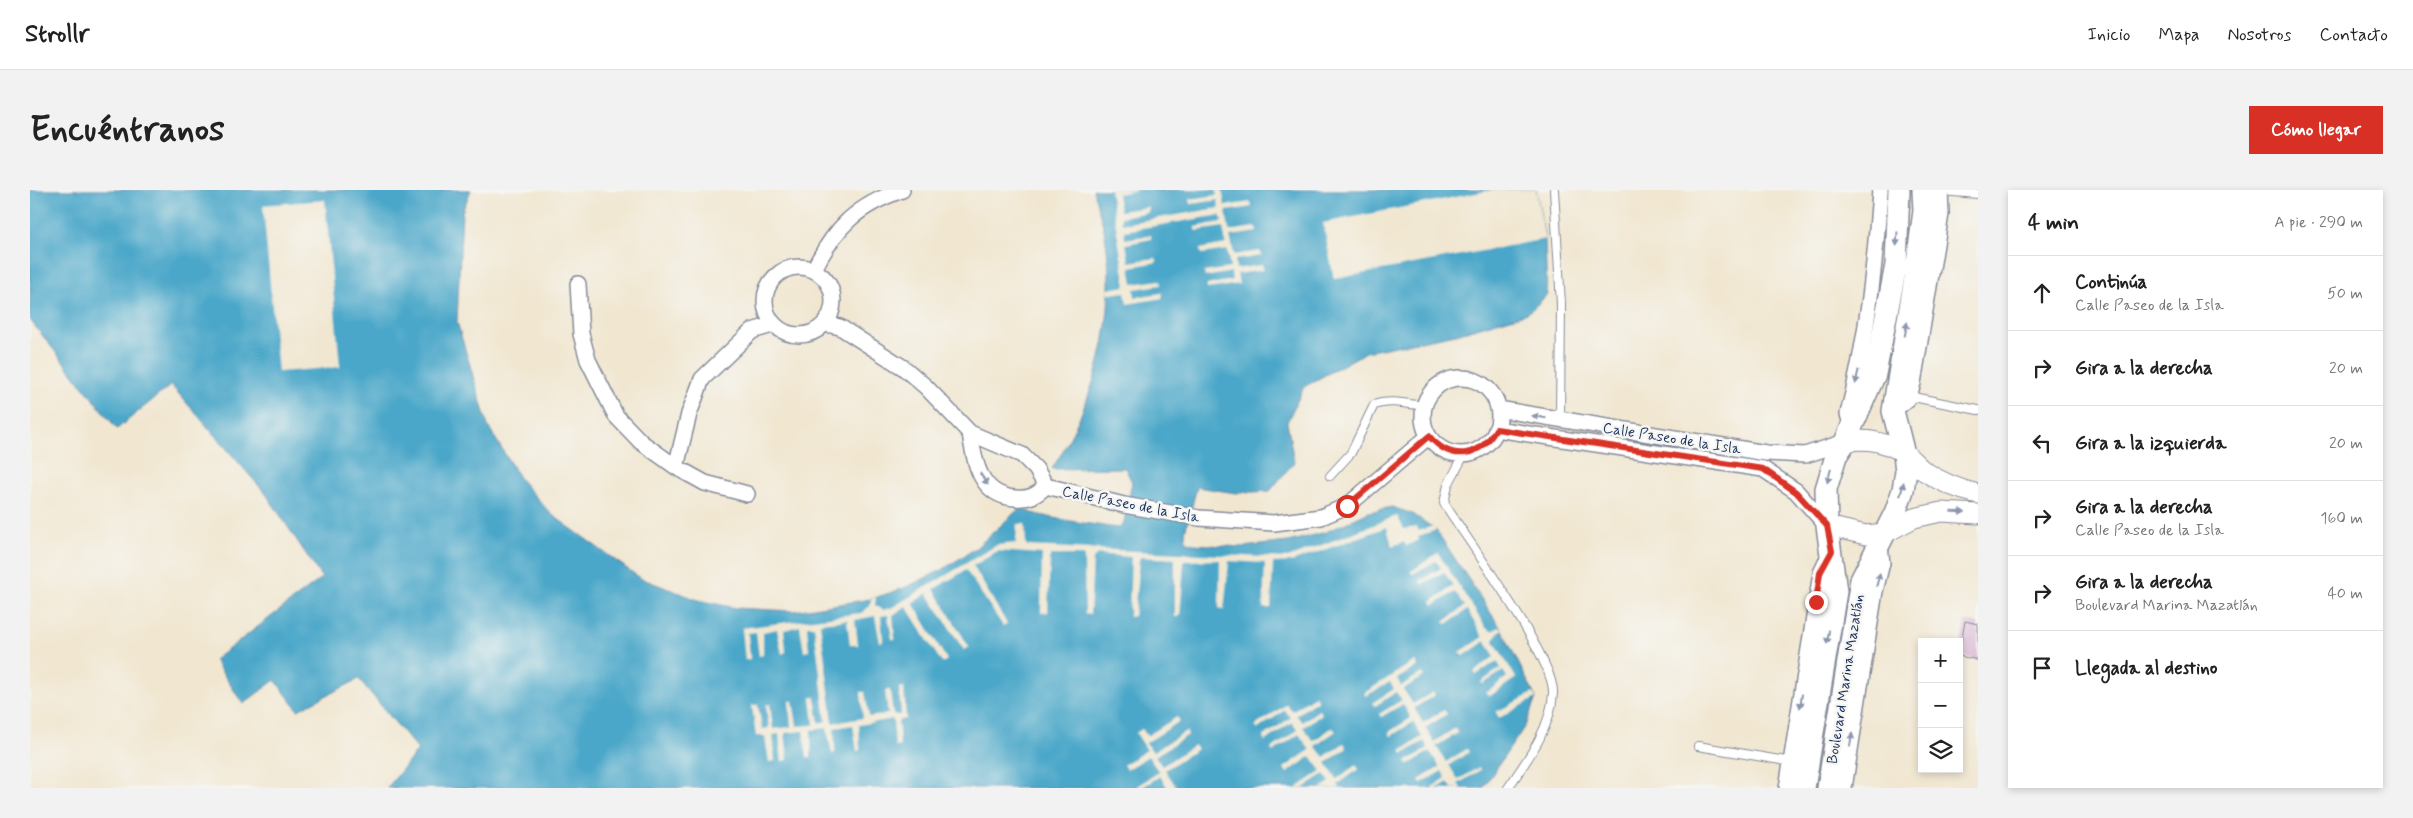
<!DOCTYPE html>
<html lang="es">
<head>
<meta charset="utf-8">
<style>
  body { margin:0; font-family:Mynerve,sans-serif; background:#f2f2f2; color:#222 }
  .controls { position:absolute; right:15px; bottom:15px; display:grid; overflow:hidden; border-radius:0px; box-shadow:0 2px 8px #0003 }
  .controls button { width:45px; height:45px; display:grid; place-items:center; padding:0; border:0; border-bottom:1px solid #e0e0e0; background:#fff; color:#222; font:25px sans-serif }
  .stop { position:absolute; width:15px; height:15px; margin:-11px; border:4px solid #d93025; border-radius:50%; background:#fff }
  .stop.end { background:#d93025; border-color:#fff; box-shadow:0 1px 5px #0008 }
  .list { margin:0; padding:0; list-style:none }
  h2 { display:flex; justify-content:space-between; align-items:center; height:65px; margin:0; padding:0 20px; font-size:21px }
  h2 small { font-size:16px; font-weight:400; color:#767676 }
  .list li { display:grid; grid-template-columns:32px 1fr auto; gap:15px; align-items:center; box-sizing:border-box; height:75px; padding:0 20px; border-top:1px solid #e0e0e0 }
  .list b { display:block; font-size:19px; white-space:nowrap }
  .list p { margin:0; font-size:16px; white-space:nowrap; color:#767676 }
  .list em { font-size:16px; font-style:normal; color:#767676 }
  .icon { flex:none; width:28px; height:28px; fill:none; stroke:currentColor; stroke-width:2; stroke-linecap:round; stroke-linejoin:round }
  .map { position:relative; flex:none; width:1948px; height:598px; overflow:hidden; border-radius:0px }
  header { display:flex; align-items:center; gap:30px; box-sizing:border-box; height:70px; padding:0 25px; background:#fff; border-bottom:1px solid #e0e0e0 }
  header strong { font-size:24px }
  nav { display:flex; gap:28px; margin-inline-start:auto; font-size:18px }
  .intro { display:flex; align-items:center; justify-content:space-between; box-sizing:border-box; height:120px; padding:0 30px }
  h1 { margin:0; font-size:35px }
  .button { padding:12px 22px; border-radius:0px; background:#d93025; color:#fff; font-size:18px; font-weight:700 }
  main { display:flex; gap:30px; padding:0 30px }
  aside { flex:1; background:#fff; border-radius:0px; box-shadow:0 2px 8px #0003 }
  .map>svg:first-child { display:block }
  .water { fill:#4ba7c9; stroke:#336b94 }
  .pier { fill:#f1e7d1 }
  .building { fill:#d0a0ca }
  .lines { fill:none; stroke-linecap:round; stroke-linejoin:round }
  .service-casing { stroke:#868b98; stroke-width:10 }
  .minor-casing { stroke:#868b98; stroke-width:18 }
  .tertiary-casing { stroke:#868b98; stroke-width:21 }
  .secondary-casing { stroke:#868b98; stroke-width:24 }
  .service { stroke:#fff; stroke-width:8 }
  .minor { stroke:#fff; stroke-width:15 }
  .tertiary { stroke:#fff; stroke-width:19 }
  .secondary { stroke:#fff; stroke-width:21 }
  .oneway { fill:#8d97ae }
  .route { stroke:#d93025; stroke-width:6 }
  .labels { text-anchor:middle; stroke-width:5; stroke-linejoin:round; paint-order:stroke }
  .street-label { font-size:15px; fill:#1b2f5e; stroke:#f6f6f2 }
</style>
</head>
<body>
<header>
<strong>Strollr</strong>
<nav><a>Inicio</a><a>Mapa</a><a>Nosotros</a><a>Contacto</a></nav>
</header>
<div class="intro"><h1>Encuéntranos</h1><a class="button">Cómo llegar</a></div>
<main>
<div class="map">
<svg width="1948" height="598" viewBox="0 0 1948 598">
  <rect width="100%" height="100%" fill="#f6f6f2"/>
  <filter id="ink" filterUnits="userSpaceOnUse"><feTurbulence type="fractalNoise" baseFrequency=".02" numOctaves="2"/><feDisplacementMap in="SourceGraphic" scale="10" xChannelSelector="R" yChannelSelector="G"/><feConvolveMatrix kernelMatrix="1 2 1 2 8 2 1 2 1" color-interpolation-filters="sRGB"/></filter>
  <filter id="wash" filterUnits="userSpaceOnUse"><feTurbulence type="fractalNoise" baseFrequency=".0096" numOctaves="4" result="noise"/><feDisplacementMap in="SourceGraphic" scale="20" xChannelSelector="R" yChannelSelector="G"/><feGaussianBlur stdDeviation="1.12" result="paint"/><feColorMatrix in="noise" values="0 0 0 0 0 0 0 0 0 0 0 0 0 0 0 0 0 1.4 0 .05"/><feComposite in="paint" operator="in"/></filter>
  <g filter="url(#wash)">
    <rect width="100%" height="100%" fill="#f1e7d1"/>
    <!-- water -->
    <path class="water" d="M 0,0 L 441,0 L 432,22 L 427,132 L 458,236 L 490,289 L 521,324 L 610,388 L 668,410 L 706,418 L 764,421 L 841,409 L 874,398 L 912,380 L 946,358 L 991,317 C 999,327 1064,334 1080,337 L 1089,338 L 1094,332 L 1102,292 L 1095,278 L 1022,279 C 1066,210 1089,126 1075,45 C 1072,30 1067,15 1063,0 L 1506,0 L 1515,49 L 1517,105 L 1498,123 L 1426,144 L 1336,162 L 1274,197 L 1257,232 L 1264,272 L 1240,301 L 1206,303 L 1167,297 L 1155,342 L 1156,351 L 1163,354 L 1212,357 L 1258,352 L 1296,342 L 1339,322 L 1362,317 L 1383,324 L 1406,340 L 1472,440 L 1506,508 L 1495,536 L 1453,598 L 357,598 L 388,560 L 329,489 L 268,520 L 245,490 L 213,514 L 184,470 L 292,388 L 236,304 L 141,195 L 87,239 L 0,130 Z"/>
    <!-- pier -->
    <path class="pier" d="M 1080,0 L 1108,0 L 1087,4 L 1090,21 L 1118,17 L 1118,22 L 1091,27 L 1092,34 L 1189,18 L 1188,10 L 1161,14 L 1160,9 L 1187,5 L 1186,0 L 1192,0 L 1195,16 L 1221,12 L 1222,17 L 1196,21 L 1199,41 L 1226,37 L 1227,42 L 1200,46 L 1204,65 L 1230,61 L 1231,66 L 1205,70 L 1206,79 L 1232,75 L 1233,80 L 1207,84 L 1209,94 L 1177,99 L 1177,95 L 1202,90 L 1201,82 L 1175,87 L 1174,82 L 1200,78 L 1197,60 L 1171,64 L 1170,59 L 1196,54 L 1193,37 L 1166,41 L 1165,37 L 1192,32 L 1190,25 L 1094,41 L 1095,49 L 1121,45 L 1121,49 L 1096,54 L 1099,72 L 1126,68 L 1127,72 L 1100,77 L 1103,94 L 1130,90 L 1131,95 L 1104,99 L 1105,107 L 1132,103 L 1133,108 L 1097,114 L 1095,102 L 1079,104 L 1078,99 L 1096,96 Z
      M 1462,0 L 1506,0 L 1515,49 L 1304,89 L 1293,33 Z
      M 295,10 L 310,177 L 248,182 L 233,15 Z
      M 1367,326 L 1374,339 L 1387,337 L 1389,341 L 1403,336 L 1406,340 L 1388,346 L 1389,350 L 1376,356 L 1374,352 L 1362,356 L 1357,337 L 1261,372 L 1243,373 L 1241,418 L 1233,418 L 1235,373 L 1199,371 L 1194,419 L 1189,418 L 1190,370 L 1154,371 L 1150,426 L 1145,427 L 1145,369 L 1111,367 L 1109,369 L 1104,426 L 1099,427 L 1101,367 L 1067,364 L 1063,369 L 1060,424 L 1055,424 L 1054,365 L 1020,365 L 1018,422 L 1011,423 L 1012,364 L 967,361 L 943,376 L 977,434 L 973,436 L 936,380 L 904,399 L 939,457 L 934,460 L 897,403 L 883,413 L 917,470 L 912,473 L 876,416 L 863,425 L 865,449 L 862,449 L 858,425 L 851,426 L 853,451 L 850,452 L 845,426 L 825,430 L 828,455 L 820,455 L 817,430 L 790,433 L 803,533 L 833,528 L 831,502 L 835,502 L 839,527 L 858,524 L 855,500 L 860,500 L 863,525 L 871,525 L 869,498 L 874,497 L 876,529 L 868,530 L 870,556 L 865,557 L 863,529 L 829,535 L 830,560 L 827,561 L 823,535 L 804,538 L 805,563 L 802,564 L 797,538 L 781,540 L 781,567 L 777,567 L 773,541 L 755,543 L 758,570 L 752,571 L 749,544 L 743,545 L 745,571 L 739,572 L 735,546 L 726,546 L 722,515 L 728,515 L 732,539 L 739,538 L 736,515 L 740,514 L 743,539 L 761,537 L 759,511 L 763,511 L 767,536 L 784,535 L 781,507 L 785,507 L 789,533 L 796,531 L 784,436 L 777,436 L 779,461 L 774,462 L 770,436 L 754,440 L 756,462 L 752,464 L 747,439 L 733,442 L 733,465 L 729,466 L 726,442 L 718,443 L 720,469 L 715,470 L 712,438 L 831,423 L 840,416 L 841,409 L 846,407 L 845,415 L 853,420 L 861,418 L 967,355 L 986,353 L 987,334 L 995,334 L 996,356 L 1258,368 Z
      M 1408,363 L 1456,438 L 1462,441 L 1470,437 L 1472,440 L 1466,445 L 1464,451 L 1486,488 L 1460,506 L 1456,503 L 1477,487 L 1473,481 L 1453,494 L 1451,492 L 1471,478 L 1467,471 L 1446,485 L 1444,482 L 1465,466 L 1455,451 L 1434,466 L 1430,462 L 1453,447 L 1437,420 L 1417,434 L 1414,432 L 1435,416 L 1425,402 L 1404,415 L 1401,412 L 1423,396 L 1414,382 L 1392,394 L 1390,391 L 1411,378 L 1406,371 L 1383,384 L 1380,382 Z
      M 1385,471 L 1388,476 L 1367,489 L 1371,496 L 1392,483 L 1394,486 L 1373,499 L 1383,514 L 1403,502 L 1405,505 L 1384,518 L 1393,533 L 1414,520 L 1417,524 L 1395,538 L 1404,552 L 1425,538 L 1428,543 L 1406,556 L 1416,572 L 1437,559 L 1439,562 L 1419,575 L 1428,590 L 1449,577 L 1450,580 L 1428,594 L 1431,598 L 1422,598 L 1418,592 L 1408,598 L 1401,598 L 1416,588 L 1412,581 L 1391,593 L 1389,590 L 1410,577 L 1400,561 L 1378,575 L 1376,572 L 1398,558 L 1394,551 L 1373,564 L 1371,561 L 1392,547 L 1383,532 L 1361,546 L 1359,542 L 1381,528 L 1373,514 L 1351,527 L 1349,524 L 1372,510 L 1366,502 L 1345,516 L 1342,513 L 1364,499 L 1360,492 L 1336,506 L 1334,503 Z
      M 1503,503 L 1506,508 L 1469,528 L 1466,522 Z
      M 1285,506 L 1288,510 L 1266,525 L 1272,532 L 1289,520 L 1292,524 L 1273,537 L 1283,551 L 1303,537 L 1306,541 L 1285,556 L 1294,567 L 1314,553 L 1317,558 L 1296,573 L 1307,589 L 1326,575 L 1329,579 L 1308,594 L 1310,598 L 1291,598 L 1300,592 L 1294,584 L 1273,598 L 1267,598 L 1292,581 L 1281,566 L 1257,583 L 1254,578 L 1280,560 L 1269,544 L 1243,562 L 1241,559 L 1268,540 L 1262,532 L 1235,551 L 1233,547 L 1260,528 L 1255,520 L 1228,539 L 1225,536 L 1257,514 L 1262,521 Z
      M 1147,527 L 1150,531 L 1116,553 L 1123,562 L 1156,541 L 1158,545 L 1125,566 L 1132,576 L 1164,555 L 1167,559 L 1135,580 L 1147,598 L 1138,598 L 1130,586 L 1111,598 L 1108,598 L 1107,596 L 1129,582 L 1118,566 L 1097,580 L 1093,575 L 1117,560 L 1106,543 L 1112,539 L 1117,546 Z"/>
    <g id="blocks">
      <!-- building -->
      <path class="building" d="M 1935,431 L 1948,434 L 1948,470 L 1929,466 Z"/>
    </g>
  </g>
  <g filter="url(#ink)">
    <use href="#blocks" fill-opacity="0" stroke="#868b98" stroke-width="1"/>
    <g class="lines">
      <!-- service casing -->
      <g class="service-casing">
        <path id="service" d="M 1524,0 L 1531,114 L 1530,230
          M 1910,1 L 1948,4
          M 1878,206 L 1948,220
          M 1435,263 L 1418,295 L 1414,313 C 1436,348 1525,469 1523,503 C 1521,539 1497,570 1478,598
          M 1300,286 L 1321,263 L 1344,215 C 1359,209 1378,214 1394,216
          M 1668,556 L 1762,572"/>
      </g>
      <!-- minor casing -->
      <g class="minor-casing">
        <path id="minor" d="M735 111a34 34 0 1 1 68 0a34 34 0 1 1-68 0Z
          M 784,79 C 806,36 827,16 872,0
          M 548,94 L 551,144 L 558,170 L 586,226 L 611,252 L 646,277 L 675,293 L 717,304
          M 796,134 L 810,137 L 874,178 L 896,197 L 940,243 L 992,265 L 1006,279 L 1016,296 L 1094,315 L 1169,328 L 1244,333 L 1291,327 L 1317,316 L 1399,246
          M1393 226a38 38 0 1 1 76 0a38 38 0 1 1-76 0Z
          M 1468,219 L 1736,263 L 1775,265 L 1815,252
          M 1863,221 L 1878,209 L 1883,193 L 1911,24 L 1910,0
          M 1820,231 L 1818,224 C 1837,151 1845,75 1850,0
          M 1466,239 L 1733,279 L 1766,301 L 1797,336
          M 940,243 C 944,271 950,306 985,308 C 999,309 1006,306 1016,296
          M 646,277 L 659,224 L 672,189 L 722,141 L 742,135
          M 1757,598 L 1791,383 L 1801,362
          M 1814,598 L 1845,401 L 1852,373 L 1850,356"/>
      </g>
      <!-- tertiary casing -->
      <g class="tertiary-casing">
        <path id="tertiary" d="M 1815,252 C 1837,248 1854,251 1874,263 C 1881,268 1887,276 1894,281 C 1909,291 1930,300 1948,304
          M 1797,336 L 1836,345 L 1855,343 L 1884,328 L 1911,322 L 1948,324"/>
      </g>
      <!-- secondary casing -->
      <g class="secondary-casing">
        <path id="secondary" d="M 1774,598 L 1806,401 L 1797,336 L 1796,299 L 1806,266 L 1815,252 L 1845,184 L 1866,75 L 1869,0
          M 1798,598 L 1831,390 L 1865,323 L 1873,300 L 1876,281 L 1874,264 L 1863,221 L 1885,88 L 1894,21 L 1893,0"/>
      </g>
      <!-- service -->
      <use href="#service" class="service"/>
      <!-- minor -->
      <use href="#minor" class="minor"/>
      <!-- tertiary -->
      <use href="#tertiary" class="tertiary"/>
      <!-- secondary -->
      <use href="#secondary" class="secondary"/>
    </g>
    <!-- one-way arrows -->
    <defs><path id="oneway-solid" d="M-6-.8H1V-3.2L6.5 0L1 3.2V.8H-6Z" transform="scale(1.25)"/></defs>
    <g class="oneway">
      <use href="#oneway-solid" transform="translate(1867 49) rotate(93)"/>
      <use href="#oneway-solid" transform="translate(1876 139) rotate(-80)"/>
      <use href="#oneway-solid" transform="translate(1827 187) rotate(102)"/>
      <use href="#oneway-solid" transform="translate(1509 227) rotate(-170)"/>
      <use href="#oneway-solid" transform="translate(1799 286) rotate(105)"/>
      <use href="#oneway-solid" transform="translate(954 289) rotate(55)"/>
      <use href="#oneway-solid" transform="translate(1872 299) rotate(-76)"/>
      <use href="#oneway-solid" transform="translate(1928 322) rotate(1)"/>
      <use href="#oneway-solid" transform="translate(1848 390) rotate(-76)"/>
      <use href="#oneway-solid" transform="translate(1798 447) rotate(99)"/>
      <use href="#oneway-solid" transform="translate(1771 511) rotate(98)"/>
      <use href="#oneway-solid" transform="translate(1821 550) rotate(-81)"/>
    </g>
  </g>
  <g class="lines" filter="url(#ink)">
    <!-- route -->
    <path class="route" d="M 1317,316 L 1399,246 C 1421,272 1450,268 1466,239 L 1733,279 L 1766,302 L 1797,336 L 1802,361 L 1790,383 L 1786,412"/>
  </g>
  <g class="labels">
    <!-- street labels -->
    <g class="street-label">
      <text transform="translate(1642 248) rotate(9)" y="5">Calle Paseo de la Isla</text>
      <text transform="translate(1101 314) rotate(11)" y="5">Calle Paseo de la Isla</text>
      <text transform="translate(1815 489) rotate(-81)" y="5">Boulevard Marina Mazatlán</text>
    </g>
  </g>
</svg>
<div class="controls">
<button>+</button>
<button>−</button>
<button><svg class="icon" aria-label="layers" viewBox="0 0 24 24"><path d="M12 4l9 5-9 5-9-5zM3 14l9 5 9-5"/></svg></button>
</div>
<div class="stop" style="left:1317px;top:316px"></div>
<div class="stop end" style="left:1786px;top:412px"></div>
</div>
<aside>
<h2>4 min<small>A pie · 290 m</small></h2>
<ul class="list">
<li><svg class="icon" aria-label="ahead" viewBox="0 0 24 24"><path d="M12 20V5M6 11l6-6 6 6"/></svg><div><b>Continúa</b><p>Calle Paseo de la Isla</p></div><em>50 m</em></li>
<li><svg class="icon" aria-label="right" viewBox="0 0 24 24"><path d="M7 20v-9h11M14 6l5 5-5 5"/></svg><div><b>Gira a la derecha</b></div><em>20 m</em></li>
<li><svg class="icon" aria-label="left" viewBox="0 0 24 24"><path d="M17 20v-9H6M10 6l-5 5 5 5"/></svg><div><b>Gira a la izquierda</b></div><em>20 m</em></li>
<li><svg class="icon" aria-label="right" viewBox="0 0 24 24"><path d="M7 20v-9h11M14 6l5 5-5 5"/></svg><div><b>Gira a la derecha</b><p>Calle Paseo de la Isla</p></div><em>160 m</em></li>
<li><svg class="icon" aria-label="right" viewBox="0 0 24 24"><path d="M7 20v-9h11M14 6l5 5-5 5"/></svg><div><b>Gira a la derecha</b><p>Boulevard Marina Mazatlán</p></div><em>40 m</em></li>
<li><svg class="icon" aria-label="arrive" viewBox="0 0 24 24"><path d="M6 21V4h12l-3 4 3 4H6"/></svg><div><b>Llegada al destino</b></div></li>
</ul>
</aside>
</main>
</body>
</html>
